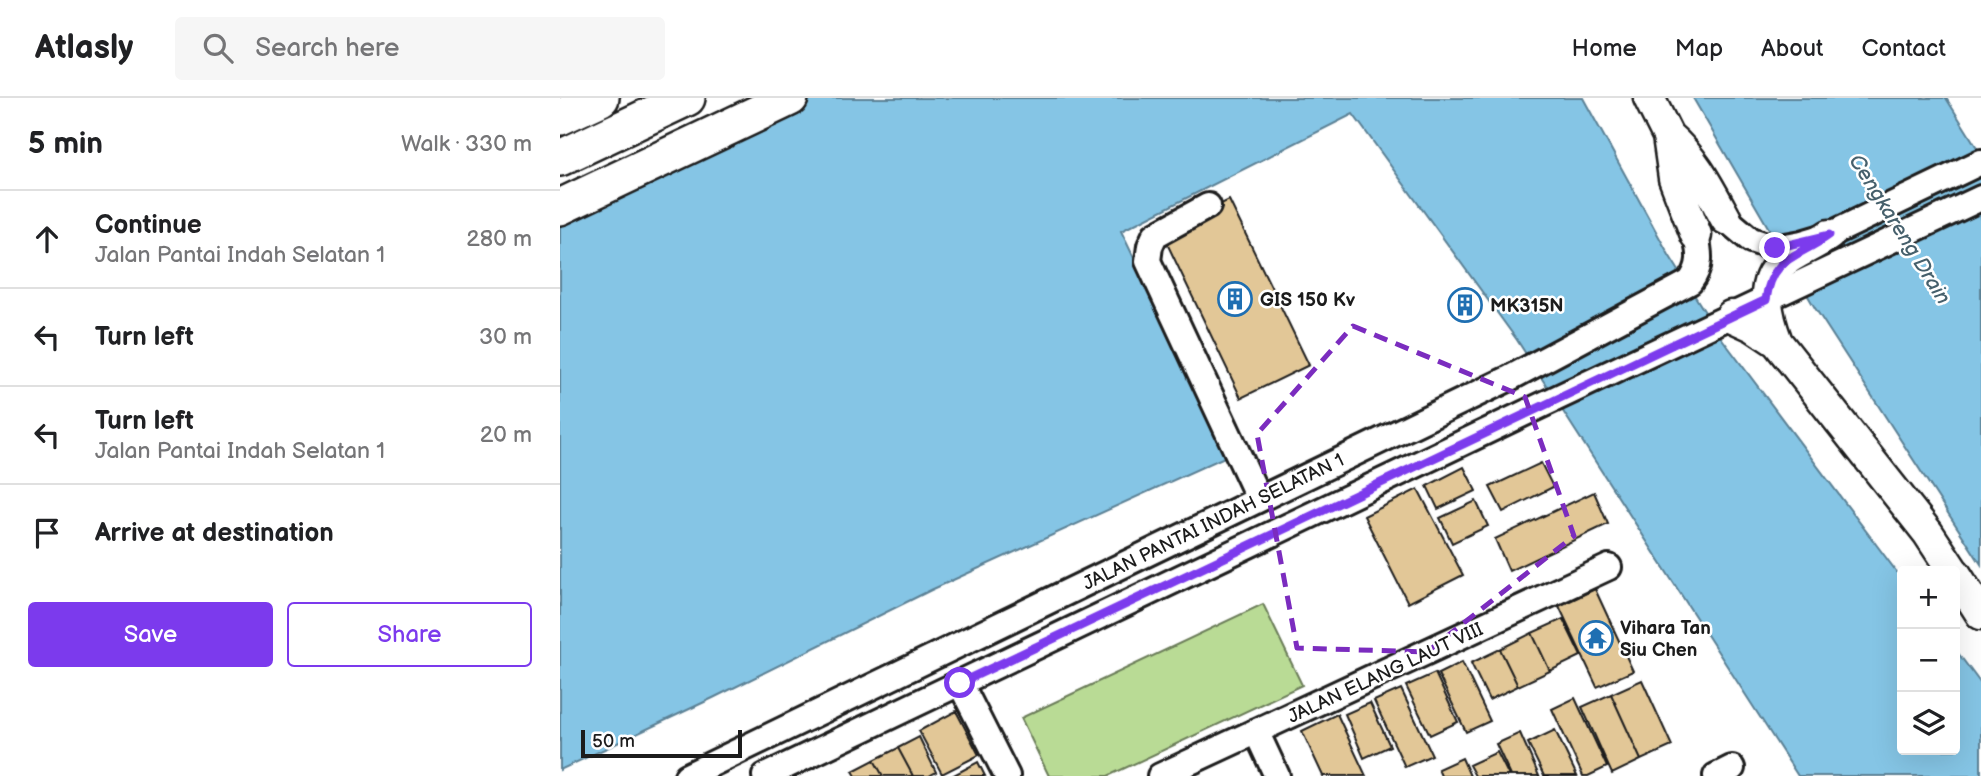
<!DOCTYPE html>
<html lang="en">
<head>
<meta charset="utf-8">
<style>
  body { margin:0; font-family:"Balsamiq Sans",sans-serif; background:#f6f6f6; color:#202124 }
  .controls { position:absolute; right:21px; bottom:21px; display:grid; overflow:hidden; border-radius:7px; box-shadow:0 7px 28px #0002 }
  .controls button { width:63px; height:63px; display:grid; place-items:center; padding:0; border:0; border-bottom:2px solid #e0e0e0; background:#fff; color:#202124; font:35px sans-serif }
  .scale { position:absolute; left:21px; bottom:18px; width:161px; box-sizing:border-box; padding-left:7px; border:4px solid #1c1c1c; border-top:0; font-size:19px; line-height:24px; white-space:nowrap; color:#1c1c1c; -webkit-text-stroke:5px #fff; paint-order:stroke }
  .stop { position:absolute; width:21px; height:21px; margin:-16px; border:5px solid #7c3aed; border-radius:50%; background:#fff }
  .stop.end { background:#7c3aed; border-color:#fff; box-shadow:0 2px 7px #0008 }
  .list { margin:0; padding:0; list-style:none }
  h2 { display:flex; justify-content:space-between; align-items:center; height:91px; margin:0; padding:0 28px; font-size:30px }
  h2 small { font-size:23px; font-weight:400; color:#757577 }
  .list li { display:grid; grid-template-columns:46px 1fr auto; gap:21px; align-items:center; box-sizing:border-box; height:98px; padding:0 28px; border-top:2px solid #e0e0e0 }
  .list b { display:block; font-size:26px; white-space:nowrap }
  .list p { margin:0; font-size:23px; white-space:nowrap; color:#757577 }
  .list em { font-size:23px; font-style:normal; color:#757577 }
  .actions { display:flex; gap:14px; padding:21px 28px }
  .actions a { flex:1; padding:16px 0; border:2px solid #7c3aed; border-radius:7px; text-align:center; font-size:24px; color:#7c3aed }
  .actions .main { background:#7c3aed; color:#fff }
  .icon { flex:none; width:38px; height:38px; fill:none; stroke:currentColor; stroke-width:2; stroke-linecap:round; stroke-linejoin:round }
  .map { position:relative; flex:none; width:1421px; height:678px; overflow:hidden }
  header { display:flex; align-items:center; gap:42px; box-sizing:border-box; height:98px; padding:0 35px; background:#fff; border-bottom:2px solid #e0e0e0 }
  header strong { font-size:33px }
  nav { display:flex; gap:38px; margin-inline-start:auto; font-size:24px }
  .search { width:490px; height:63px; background:#f6f6f6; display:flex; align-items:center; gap:18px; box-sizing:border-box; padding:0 24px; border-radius:7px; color:#757577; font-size:26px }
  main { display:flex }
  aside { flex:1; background:#fff }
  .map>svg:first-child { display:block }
  .green { fill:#b9db95; stroke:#6a7c58; stroke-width:2 }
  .water { fill:#85c5e5; stroke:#5b8195; stroke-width:2 }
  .building { fill:#e2c797; stroke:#1c1c1c; stroke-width:2 }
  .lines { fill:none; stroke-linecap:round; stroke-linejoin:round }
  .minor-casing { stroke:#1c1c1c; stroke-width:30 }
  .major-casing { stroke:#1c1c1c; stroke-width:35 }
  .highway-casing { stroke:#1c1c1c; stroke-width:40 }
  .minor { stroke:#fff; stroke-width:24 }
  .major { stroke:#fff; stroke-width:30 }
  .highway { stroke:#fff; stroke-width:35 }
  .route { stroke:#7c3aed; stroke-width:9 }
  .marked { fill:none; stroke:#7b2cbf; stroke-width:5; stroke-dasharray:14 9; stroke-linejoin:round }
  .labels { text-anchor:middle; stroke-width:5; stroke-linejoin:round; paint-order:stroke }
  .poi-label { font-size:19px; font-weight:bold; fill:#1c1c1c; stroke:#fff; text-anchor:start }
  .street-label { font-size:19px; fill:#1c1c1c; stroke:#fff }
  .water-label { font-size:21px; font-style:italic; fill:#46606c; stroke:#fff }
</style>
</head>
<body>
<header>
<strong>Atlasly</strong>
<div class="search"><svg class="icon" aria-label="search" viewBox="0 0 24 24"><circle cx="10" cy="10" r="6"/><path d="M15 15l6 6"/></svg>Search here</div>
<nav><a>Home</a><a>Map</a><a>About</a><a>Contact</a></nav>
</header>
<main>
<aside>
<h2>5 min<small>Walk · 330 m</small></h2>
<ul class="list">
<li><svg class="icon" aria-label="ahead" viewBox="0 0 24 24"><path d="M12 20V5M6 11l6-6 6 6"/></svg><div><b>Continue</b><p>Jalan Pantai Indah Selatan 1</p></div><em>280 m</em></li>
<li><svg class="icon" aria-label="left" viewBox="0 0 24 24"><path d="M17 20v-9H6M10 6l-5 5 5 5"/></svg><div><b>Turn left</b></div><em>30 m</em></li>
<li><svg class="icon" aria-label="left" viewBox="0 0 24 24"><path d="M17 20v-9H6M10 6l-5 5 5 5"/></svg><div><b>Turn left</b><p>Jalan Pantai Indah Selatan 1</p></div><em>20 m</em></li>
<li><svg class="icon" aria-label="arrive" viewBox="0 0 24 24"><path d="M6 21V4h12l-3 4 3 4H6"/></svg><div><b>Arrive at destination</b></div></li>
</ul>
<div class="actions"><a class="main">Save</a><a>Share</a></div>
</aside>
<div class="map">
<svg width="1421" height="678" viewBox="0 0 1421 678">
  <rect width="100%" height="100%" fill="#fff"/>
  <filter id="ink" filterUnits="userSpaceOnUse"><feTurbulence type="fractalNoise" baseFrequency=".0143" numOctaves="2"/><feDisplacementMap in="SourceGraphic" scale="14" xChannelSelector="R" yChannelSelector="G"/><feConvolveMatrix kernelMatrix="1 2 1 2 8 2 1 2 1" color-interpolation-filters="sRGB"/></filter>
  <g filter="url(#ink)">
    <!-- green -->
    <path class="green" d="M 703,506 L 742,587 L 548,678 L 489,678 L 461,620 Z"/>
    <!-- water -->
    <path class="water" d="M 242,0 L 1023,0 L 1109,157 L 1160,238 L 1342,481 L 1342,652 L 1395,652 L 1395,551 L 1421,586 L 1421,678 L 1238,678 L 957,242 L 793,16 L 561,133 L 669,357 L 371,492 L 153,600 L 0,672 L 0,115 Z
      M 1133,0 L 1386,0 L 1421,56 L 1421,466 L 1255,210 Z"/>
    <!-- building -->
    <path class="building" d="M 669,102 L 749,267 L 681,300 L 602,135 Z
      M 910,196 L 917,209 L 900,218 L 893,205 Z
      M 981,365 L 993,389 L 943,414 L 930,389 Z
      M 904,369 L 916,393 L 878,411 L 867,388 Z
      M 858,391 L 903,477 L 848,505 L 804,418 Z
      M 1034,394 L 1048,426 L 949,473 L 935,441 Z
      M 916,403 L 928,428 L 892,445 L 880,420 Z
      M 1035,491 L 1073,573 L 1037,589 L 999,508 Z
      M 1003,521 L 1021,558 L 990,573 L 972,535 Z
      M 972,535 L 990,573 L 958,588 L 940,551 Z
      M 940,551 L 958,588 L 929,602 L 911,565 Z
      M 902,564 L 930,623 L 906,634 L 878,576 Z
      M 875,575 L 898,624 L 870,637 L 846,588 Z
      M 1082,582 L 1112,648 L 1081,662 L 1051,596 Z
      M 841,591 L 872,657 L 845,669 L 814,603 Z
      M 1051,596 L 1081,662 L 1052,676 L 1022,609 Z
      M 1015,600 L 1047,669 L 1028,678 L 1023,678 L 992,611 Z
      M 810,605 L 830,648 L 804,660 L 785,616 Z
      M 396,613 L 419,657 L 382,676 L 359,633 Z
      M 777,616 L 806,678 L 763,678 L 742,633 Z
      M 995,632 L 1017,678 L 984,678 L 968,645 Z
      M 960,635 L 979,678 L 951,678 L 936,646 Z
      M 359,639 L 376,674 L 369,678 L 353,678 L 338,650 Z
      M 338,650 L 353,678 L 323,678 L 314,662 Z
      M 937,654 L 949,678 L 915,678 L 909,667 Z
      M 902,660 L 910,678 L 881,678 L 878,671 Z
      M 314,662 L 323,678 L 296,678 L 293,673 Z
      M 418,664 L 425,678 L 392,678 Z"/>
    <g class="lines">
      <!-- minor casing -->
      <g class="minor-casing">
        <path id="minor" d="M 648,108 L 595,137 L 590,148 L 588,163 L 699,401
          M 1166,121 L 1191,142 L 1215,150 L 1242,145 L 1269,137 L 1421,64
          M 400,585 L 447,678
          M 696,633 L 717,678
          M 127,678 L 948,281 L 1130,184 C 1142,168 1140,156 1136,137
          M 205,678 L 965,315 L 1421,100
          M 600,678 L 1049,469
          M 1156,678 L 1172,670"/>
      </g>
      <!-- major casing -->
      <g class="major-casing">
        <path id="major" d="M 1089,0 L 1108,38 L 1114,80 L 1136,137
          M 1108,38 C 1135,61 1149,90 1166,121
          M 1269,137 C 1254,148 1234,154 1221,166 C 1198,186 1208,220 1217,244 L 1368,435 L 1393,473
          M 1171,218 L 1193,228 L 1217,244
          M 1395,475 L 1421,516"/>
      </g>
      <!-- highway casing -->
      <g class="highway-casing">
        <path id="highway" d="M 0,19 L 41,0
          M 0,60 L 127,0
          M 0,109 L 230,0"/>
      </g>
      <!-- minor -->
      <use href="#minor" class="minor"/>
      <!-- major -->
      <use href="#major" class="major"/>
      <!-- highway -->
      <use href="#highway" class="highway"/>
    </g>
  </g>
  <g class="lines" filter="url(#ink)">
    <!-- route -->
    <path class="route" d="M 400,585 L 1206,202 C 1212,157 1238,160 1269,137 L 1215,150"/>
  </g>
  <!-- marked area -->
  <path class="marked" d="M 793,228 L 965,299 L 1014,438 L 867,554 L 737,550 L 697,336 Z"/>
  <!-- icons -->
  <defs>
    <g id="building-ring" transform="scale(1.75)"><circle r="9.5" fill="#fff" stroke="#1f6fb2" stroke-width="1.5"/><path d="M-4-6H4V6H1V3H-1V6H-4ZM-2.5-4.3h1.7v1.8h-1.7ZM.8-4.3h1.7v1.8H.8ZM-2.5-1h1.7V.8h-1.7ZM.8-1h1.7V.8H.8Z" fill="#1f6fb2"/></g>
    <g id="temple-ring" transform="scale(1.75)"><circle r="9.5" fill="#fff" stroke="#1f6fb2" stroke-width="1.5"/><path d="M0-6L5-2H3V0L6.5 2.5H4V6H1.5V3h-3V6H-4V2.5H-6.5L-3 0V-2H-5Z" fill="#1f6fb2"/></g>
  </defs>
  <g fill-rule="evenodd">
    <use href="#building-ring" x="675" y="201"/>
    <use href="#building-ring" x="905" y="207"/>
    <use href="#temple-ring" x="1036" y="540"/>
  </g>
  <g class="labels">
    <!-- poi labels -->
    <g class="poi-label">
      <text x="700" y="208">GIS 150 Kv</text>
      <text x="930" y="214">MK315N</text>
      <text x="1060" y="536">Vihara Tan<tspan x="1060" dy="22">Siu Chen</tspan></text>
    </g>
    <!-- street labels -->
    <g class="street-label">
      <text transform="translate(653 423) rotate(-26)" y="7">JALAN PANTAI INDAH SELATAN 1</text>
      <text transform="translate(825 574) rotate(-25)" y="7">JALAN ELANG LAUT VIII</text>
    </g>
    <!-- water labels -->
    <g class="water-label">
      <text transform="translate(1340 131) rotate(58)" y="7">Cengkareng Drain</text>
    </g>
  </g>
</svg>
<div class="controls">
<button>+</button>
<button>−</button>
<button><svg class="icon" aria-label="layers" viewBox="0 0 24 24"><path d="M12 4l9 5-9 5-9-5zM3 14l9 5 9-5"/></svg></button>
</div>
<div class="scale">50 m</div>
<div class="stop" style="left:400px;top:585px"></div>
<div class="stop end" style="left:1215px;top:150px"></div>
</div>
</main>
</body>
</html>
